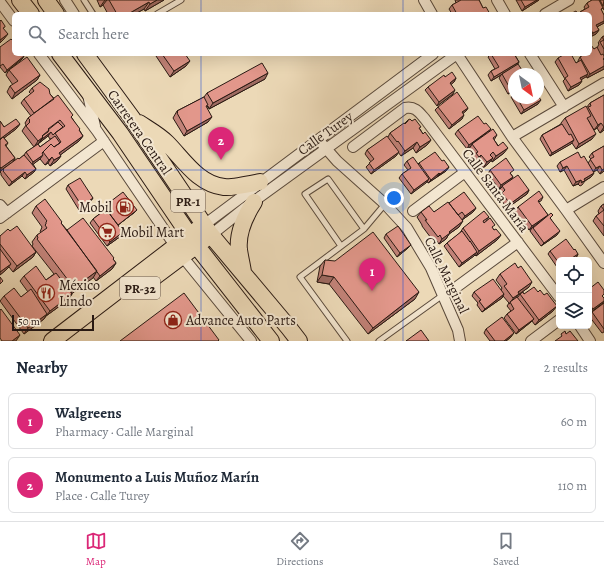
<!DOCTYPE html>
<html lang="en">
<head>
<meta charset="utf-8">
<style>
  body { margin:0; font-family:Alegreya,serif; background:#f6f6f7; color:#1f2937 }
  .controls { position:absolute; right:12px; bottom:12px; display:grid; overflow:hidden; border-radius:6px; box-shadow:0 4px 16px #0002 }
  .controls button { width:36px; height:36px; display:grid; place-items:center; padding:0; border:0; border-bottom:1px solid #e0e1e3; background:#fff; color:#1f2937; font:20px sans-serif }
  .compass { position:absolute; left:508px; top:68px; width:36px; height:36px; border-radius:50%; background:#fff; box-shadow:0 4px 16px #0002; rotate:147deg }
  .scale { position:absolute; left:12px; bottom:10px; width:82px; box-sizing:border-box; padding-left:4px; border:2px solid #2a1a13; border-top:0; font-size:11px; line-height:14px; white-space:nowrap; color:#2a1a13; -webkit-text-stroke:3px #f3e6d0; paint-order:stroke }
  .you { position:absolute; left:394px; top:198px; width:14px; height:14px; margin:-10px; border:3px solid #fff; border-radius:50%; background:#1a73e8; box-shadow:0 0 0 6px #1a73e833 }
  .badge { display:grid; place-items:center; width:26px; height:26px; border-radius:50%; background:#db2777; color:#fff; font-size:13px; font-weight:700 }
  .pin { position:absolute; translate:-50% -33px; filter:drop-shadow(0 1px 2px #0008) }
  .pin::after { content:''; position:absolute; top:21px; width:14px; height:12px; background:inherit; clip-path:polygon(0 0,100% 0,50% 100%) }
  .list { margin:0; padding:0; list-style:none }
  h2 { display:flex; justify-content:space-between; align-items:center; height:52px; margin:0; padding:0 16px; font-size:17px }
  h2 small { font-size:13px; font-weight:400; color:#747a83 }
  .list li { display:grid; grid-template-columns:26px 1fr auto; gap:12px; align-items:center; box-sizing:border-box; height:56px; margin:0 8px 8px; padding:0 8px; border:1px solid #e0e1e3; border-radius:6px }
  .list b { display:block; font-size:15px; white-space:nowrap }
  .list p { margin:0; font-size:13px; white-space:nowrap; color:#747a83 }
  .list em { font-size:13px; font-style:normal; color:#747a83 }
  .icon { flex:none; width:22px; height:22px; fill:none; stroke:currentColor; stroke-width:2; stroke-linecap:round; stroke-linejoin:round }
  .map { position:relative; flex:none; width:604px; height:341px; overflow:hidden }
  .search { position:absolute; background:#fff; box-shadow:0 4px 16px #0002; left:12px; right:12px; top:12px; height:44px; display:flex; align-items:center; gap:10px; box-sizing:border-box; padding:0 14px; border-radius:6px; color:#747a83; font-size:15px }
  .sheet { height:180px; background:#fff }
  nav { display:flex; justify-content:space-around; align-items:center; box-sizing:border-box; height:56px; border-top:1px solid #e0e1e3; background:#fff; font-size:11px; color:#747a83 }
  nav a { display:grid; justify-items:center; gap:2px }
  nav .on { color:#db2777 }
  .map>svg:first-child { display:block }
  .lines { fill:none; stroke-linecap:round; stroke-linejoin:round }
  .service-casing { stroke:#5a4a3c; stroke-width:7 }
  .minor-casing { stroke:#5a4a3c; stroke-width:12 }
  .primary-casing { stroke:#2a1a13; stroke-width:18 }
  .service { stroke:#f3e6d0; stroke-width:5 }
  .minor { stroke:#f3e6d0; stroke-width:10 }
  .primary { stroke:#ecd9b7; stroke-width:16 }
  .wall { fill:#c28278; stroke:#2a1a13; fill-rule:evenodd }
  .shaded-wall { fill:#9e6a61; stroke:#2a1a13 }
  .building { fill:#e2978b; stroke:#2a1a13 }
  .grid { fill:none; stroke:#1d4ed8; stroke-width:1; stroke-opacity:0.55 }
  .labels { text-anchor:middle; stroke-width:4; stroke-linejoin:round; paint-order:stroke }
  .shield { fill:#f3e6d0; stroke:#66574c; stroke-width:1 }
  .shield-label { font-size:13px; font-weight:bold; fill:#2a1a13 }
  .street-label { font-size:14px; fill:#2a1a13; stroke:#f3e6d0 }
  .poi-label { font-size:14px; fill:#2a1a13; stroke:#f3e6d0; text-anchor:start }
</style>
</head>
<body>
<div class="map">
<svg width="604" height="341" viewBox="0 0 604 341">
  <rect width="100%" height="100%" fill="#ecd9b7"/>
  <filter id="stains"><feTurbulence type="fractalNoise" baseFrequency=".005" numOctaves="4"/><feColorMatrix values="0 0 0 0 .2 0 0 0 0 .09 0 0 0 0 .02 0 0 0 .5 -.17"/></filter>
  <radialGradient id="worn" r=".72"><stop offset=".6" stop-color="#630" stop-opacity="0"/><stop offset="1" stop-color="#630" stop-opacity=".3"/></radialGradient>
  <g class="lines">
    <!-- service casing -->
    <g class="service-casing">
      <path id="service" d="M 84,0 L 93,14
        M 157,14 L 181,0
        M 341,246 L 305,194 L 328,179 L 364,229
        M 347,341 L 300,277 L 364,229 L 385,204
        M 379,341 L 443,295"/>
    </g>
    <!-- minor casing -->
    <g class="minor-casing">
      <path id="minor" d="M 65,0 L 74,14
        M 424,0 L 432,14
        M 497,0 L 505,14
        M 0,2 L 14,21
        M 545,14 L 569,0
        M 39,54 L 97,131 L 182,256 L 251,341
        M 457,54 L 512,137 L 566,210 L 604,263
        M 530,54 L 564,107
        M 88,95 L 95,126
        M 512,137 L 604,83
        M 323,145 L 337,161 L 385,204 L 407,228 L 431,268 L 458,330 L 460,341
        M 353,147 L 405,108 C 415,106 419,112 425,119 L 559,297
        M 0,205 L 7,213
        M 566,210 L 604,187
        M 413,211 L 465,172
        M 0,218 L 104,141
        M 204,225 L 433,54
        M 211,235 L 250,204 L 457,54
        M 458,286 L 518,242
        M 580,326 L 590,341
        M 531,341 L 559,320"/>
    </g>
    <!-- primary casing -->
    <g class="primary-casing">
      <path id="primary" d="M 20,0 L 31,14
        M 46,0 L 56,14
        M 60,54 L 120,133 L 196,245 L 271,341
        M 85,54 L 132,118 L 211,235 L 289,328 L 299,341
        M 139,123 C 148,129 159,135 167,143 C 183,159 198,184 224,187 C 232,188 250,184 260,182
        M 243,272 C 242,265 240,257 239,250 C 237,232 245,216 254,202
        M 138,289 L 205,239
        M 52,341 L 198,229"/>
    </g>
    <!-- service -->
    <use href="#service" class="service"/>
    <!-- minor -->
    <use href="#minor" class="minor"/>
    <!-- primary -->
    <use href="#primary" class="primary"/>
  </g>
  <!-- wall -->
  <path class="wall" d="M 97,0 L 164,0 L 145,11 L 144,9 L 135,14 L 108,14 L 103,5 L 100,7 Z
    M 455,0 L 479,0 L 483,8 L 490,14 L 452,14 L 449,9 L 452,5 L 456,3 Z
    M 516,0 L 539,0 L 522,11 Z
    M 592,0 L 604,0 L 604,10 L 603,8 L 601,10 L 604,15 L 604,23 L 597,27 L 599,30 L 596,34 L 590,37 L 590,14 L 578,14 L 580,12 L 585,9 L 584,7 L 587,3 Z
    M 604,36 L 604,69 L 587,78 L 586,76 L 581,80 L 582,81 L 579,85 L 568,91 L 563,81 L 565,79 L 555,62 L 558,58 L 576,63 L 578,62 L 578,61 L 580,57 L 582,56 L 580,54 L 590,54 L 594,49 L 597,48 L 599,44 L 598,43 L 602,37 Z
    M 0,47 L 24,56 L 22,59 L 5,73 L 0,67 Z
    M 157,54 L 185,54 L 186,66 L 170,77 L 156,56 Z
    M 491,54 L 515,54 L 515,55 L 519,62 L 517,65 L 514,91 L 508,94 L 499,78 L 501,75 L 491,81 L 488,75 L 491,71 L 495,69 L 488,57 Z
    M 9,70 L 40,75 L 37,80 L 12,99 L 7,92 L 10,86 L 13,85 L 6,75 Z
    M 445,77 L 456,78 L 454,82 L 451,84 L 453,94 L 437,106 L 425,90 L 428,87 Z
    M 265,79 L 209,109 L 208,106 L 207,107 L 208,122 L 184,136 L 173,118 L 177,111 L 204,97 L 207,93 Z
    M 32,88 L 50,94 L 72,118 L 83,136 L 79,141 L 60,155 L 61,156 L 57,161 L 50,166 L 48,163 L 45,165 L 40,159 L 33,164 L 36,169 L 34,172 L 25,179 L 22,176 L 9,186 L 1,175 L 1,173 L 0,172 L 5,167 L 0,171 L 0,121 L 4,127 L 20,124 L 16,129 L 4,138 L 8,143 L 6,146 L 15,158 L 13,161 L 19,159 L 24,155 L 26,152 L 34,147 L 22,131 L 26,125 L 25,123 L 28,118 L 31,116 L 21,103 L 24,99 L 31,94 L 29,92 ZM 48,136 L 50,139 L 51,139 L 40,147 L 38,144 Z
    M 514,93 L 514,98 L 538,98 L 538,104 L 521,114 L 511,97 Z
    M 604,95 L 604,130 L 600,133 L 597,128 L 594,130 L 588,120 L 592,139 L 576,149 L 572,143 L 550,156 L 540,139 L 542,135 L 561,124 L 561,123 L 565,118 L 586,108 L 590,103 Z
    M 438,107 L 468,108 L 466,111 L 463,113 L 462,119 L 449,129 L 435,110 Z
    M 408,120 L 412,121 L 420,129 L 423,134 L 431,140 L 427,145 L 416,153 L 413,148 L 401,156 L 398,152 L 396,156 L 371,174 L 366,167 L 371,162 L 365,154 L 367,150 L 388,137 L 390,133 L 405,123 Z
    M 484,124 L 497,135 L 494,140 L 504,153 L 492,162 L 491,160 L 489,163 L 483,168 L 478,161 L 475,163 L 472,159 L 474,156 L 469,149 L 471,146 L 467,149 L 455,134 L 458,130 Z
    M 604,146 L 604,171 L 600,174 L 597,170 L 593,172 L 588,163 L 591,159 L 589,157 L 592,153 Z
    M 581,158 L 594,173 L 591,177 L 585,181 L 582,185 L 580,186 L 578,184 L 573,186 L 564,170 L 560,172 L 557,166 L 560,162 Z
    M 407,161 L 418,164 L 419,163 L 442,161 L 449,167 L 446,171 L 428,183 L 427,181 L 411,194 L 399,178 L 402,174 L 408,170 L 404,165 Z
    M 490,170 L 511,174 L 513,177 L 511,180 L 529,190 L 527,194 L 507,208 L 499,197 L 502,193 L 499,190 L 502,187 L 499,189 L 488,174 Z
    M 68,185 L 93,198 L 90,202 L 79,210 L 66,189 Z
    M 543,197 L 541,201 L 538,202 L 548,215 L 546,217 L 551,219 L 557,235 L 541,246 L 530,231 L 532,228 L 529,230 L 515,211 L 518,207 Z
    M 449,203 L 476,208 L 473,212 L 462,220 L 459,227 L 449,234 L 446,239 L 439,244 L 436,240 L 434,242 L 422,226 L 422,225 L 417,217 L 421,212 L 434,212 Z
    M 604,204 L 604,236 L 593,221 L 596,216 L 599,214 L 598,211 L 601,206 Z
    M 36,206 L 61,223 L 67,230 L 113,259 L 116,263 L 112,269 L 96,281 L 93,277 L 71,294 L 72,294 L 68,300 L 46,316 L 44,319 L 24,334 L 0,301 L 4,296 L 21,297 L 28,292 L 20,281 L 24,276 L 46,280 L 54,274 L 32,246 L 33,244 L 32,242 L 37,235 L 41,233 L 40,232 L 42,227 L 32,213 Z
    M 102,208 L 135,212 L 118,225 L 123,232 L 121,236 L 107,246 L 90,223 L 93,219 L 102,212 L 101,210 Z
    M 489,217 L 486,221 L 494,230 L 501,235 L 497,240 L 476,256 L 475,255 L 459,267 L 444,246 L 447,243 L 460,233 L 463,228 Z
    M 10,231 L 36,252 L 33,257 L 13,272 L 9,267 L 7,269 L 0,275 L 0,236 Z
    M 386,234 L 411,245 L 408,248 L 397,257 L 384,238 Z
    M 574,250 L 578,254 L 576,258 L 559,260 L 559,270 L 548,254 L 550,251 Z
    M 325,260 L 415,299 L 368,334 L 329,284 L 317,282 L 320,266 Z
    M 500,274 L 529,287 L 518,295 L 516,297 L 518,297 L 520,294 L 524,294 L 553,311 L 535,325 L 532,321 L 516,334 L 504,318 L 507,314 L 511,311 L 507,306 L 509,303 L 503,296 L 502,298 L 482,312 L 477,305 L 478,303 L 472,296 L 474,292 L 501,290 L 502,288 L 496,280 Z
    M 589,289 L 603,297 L 603,303 L 590,313 L 589,311 Z
    M 604,303 L 604,332 L 602,333 L 589,316 L 592,312 Z
    M 486,329 L 511,337 L 506,341 L 490,341 L 484,333 Z"/>
  <!-- shaded-wall -->
  <path class="shaded-wall" d="M 105,0 L 107,0 L 103,5 L 100,7 Z
    M 157,0 L 164,0 L 145,11 L 150,4 Z
    M 537,0 L 539,0 L 522,11 L 525,7 Z
    M 149,2 L 144,9 L 135,14 L 128,14 Z
    M 604,21 L 604,23 L 593,29 L 596,25 Z
    M 599,30 L 596,34 L 590,37 L 593,33 Z
    M 8,34 L 4,39 L 0,43 L 0,40 Z
    M 24,56 L 22,59 L 5,73 L 7,70 Z
    M 190,61 L 186,66 L 170,77 L 174,71 Z
    M 519,62 L 516,66 L 502,74 L 501,75 L 491,81 L 494,77 Z
    M 604,66 L 604,69 L 587,78 L 590,74 Z
    M 268,73 L 265,79 L 209,109 L 213,103 Z
    M 588,74 L 586,77 L 577,82 L 580,78 Z
    M 40,75 L 37,80 L 12,99 L 15,93 Z
    M 456,78 L 454,82 L 448,87 L 450,83 Z
    M 582,81 L 579,85 L 568,91 L 571,87 Z
    M 514,89 L 514,91 L 508,94 L 511,90 Z
    M 455,90 L 453,94 L 437,106 L 439,102 Z
    M 541,100 L 538,104 L 521,114 L 524,110 Z
    M 468,108 L 466,111 L 460,116 L 462,112 Z
    M 464,115 L 462,119 L 449,129 L 452,125 Z
    M 212,117 L 208,122 L 184,136 L 187,131 Z
    M 601,123 L 597,128 L 594,130 L 598,125 Z
    M 20,124 L 16,129 L 0,141 L 0,139 Z
    M 604,127 L 604,130 L 600,133 Z
    M 491,129 L 472,144 L 471,146 L 467,149 L 469,145 Z
    M 51,132 L 48,136 L 39,143 L 42,139 Z
    M 596,134 L 592,139 L 576,149 L 579,144 Z
    M 83,136 L 79,141 L 55,159 L 59,153 Z
    M 43,137 L 39,143 L 34,147 L 38,141 Z
    M 431,140 L 427,145 L 416,153 L 420,147 Z
    M 574,140 L 571,144 L 550,156 L 552,153 Z
    M 417,142 L 413,148 L 401,156 L 405,151 Z
    M 508,148 L 504,153 L 492,162 L 496,156 Z
    M 399,152 L 396,156 L 371,174 L 374,170 Z
    M 43,155 L 40,159 L 31,166 L 33,162 Z
    M 481,155 L 478,161 L 475,163 L 479,157 Z
    M 61,156 L 57,161 L 50,166 L 54,160 Z
    M 52,157 L 48,163 L 45,165 L 49,160 Z
    M 15,158 L 13,162 L 0,171 L 1,168 Z
    M 493,158 L 489,163 L 483,168 L 487,162 Z
    M 567,166 L 564,170 L 560,172 L 563,168 Z
    M 600,166 L 597,170 L 593,172 L 596,168 Z
    M 449,167 L 446,171 L 437,177 L 440,174 Z
    M 36,169 L 34,172 L 25,179 L 27,175 Z
    M 604,169 L 604,171 L 600,174 L 602,170 Z
    M 25,172 L 22,176 L 9,186 L 12,182 Z
    M 439,173 L 437,177 L 428,183 L 431,180 Z
    M 594,173 L 591,177 L 581,183 L 584,179 Z
    M 513,177 L 511,180 L 499,189 L 501,185 Z
    M 429,179 L 426,183 L 411,194 L 414,190 Z
    M 581,180 L 578,184 L 573,186 L 576,182 Z
    M 529,190 L 527,194 L 507,208 L 510,204 Z
    M 93,198 L 90,202 L 79,210 L 82,206 Z
    M 476,208 L 473,212 L 462,220 L 465,216 Z
    M 137,210 L 135,212 L 114,228 L 116,226 Z
    M 548,215 L 545,218 L 529,230 L 532,226 Z
    M 463,221 L 459,227 L 449,234 L 446,239 L 439,244 L 442,239 L 449,232 Z
    M 560,231 L 557,235 L 541,246 L 544,243 Z
    M 123,232 L 121,236 L 107,246 L 110,242 Z
    M 501,235 L 497,240 L 476,256 L 479,251 Z
    M 411,245 L 408,248 L 397,257 L 400,253 Z
    M 36,252 L 33,257 L 13,272 L 17,266 Z
    M 477,252 L 474,256 L 459,267 L 462,263 Z
    M 578,254 L 576,258 L 572,260 L 572,258 Z
    M 116,263 L 112,269 L 96,281 L 100,276 Z
    M 11,264 L 7,269 L 0,275 L 0,272 Z
    M 97,271 L 93,278 L 70,295 L 74,288 Z
    M 322,275 L 334,277 L 329,284 L 317,282 Z
    M 532,282 L 529,287 L 518,295 L 515,299 L 509,304 L 518,292 Z
    M 419,292 L 415,299 L 368,334 L 373,328 Z
    M 72,294 L 68,300 L 46,316 L 50,311 Z
    M 504,294 L 502,298 L 482,312 L 485,309 Z
    M 604,301 L 603,303 L 590,313 L 593,309 Z
    M 557,306 L 553,311 L 535,325 L 539,320 Z
    M 47,314 L 44,319 L 24,334 L 28,328 Z
    M 534,319 L 531,322 L 516,334 L 519,330 Z
    M 514,333 L 511,337 L 506,341 L 504,341 Z
    M 20,335 L 16,341 L 12,341 Z"/>
  <!-- building -->
  <path class="building" d="M 109,0 L 157,0 L 150,4 L 149,2 L 128,14 L 117,14 Z
    M 461,0 L 479,0 L 483,8 L 486,7 L 490,14 L 457,14 L 452,5 Z
    M 521,0 L 537,0 L 525,7 Z
    M 592,0 L 599,0 L 603,8 L 601,9 L 604,15 L 604,21 L 596,25 L 599,30 L 593,33 L 590,29 L 590,14 L 582,14 L 580,12 L 589,7 L 587,3 Z
    M 600,0 L 604,0 L 603,6 Z
    M 576,11 L 578,14 L 570,14 Z
    M 0,20 L 0,21 L 1,20 L 5,26 L 5,27 L 3,28 L 8,34 L 0,40 Z
    M 604,36 L 604,49 L 600,42 L 604,40 L 602,37 Z
    M 11,39 L 14,42 L 14,54 L 23,54 L 24,56 L 7,70 L 3,64 L 0,66 L 0,47 Z
    M 591,45 L 594,49 L 597,47 L 601,55 L 603,54 L 604,56 L 604,58 L 603,59 L 604,60 L 604,66 L 590,74 L 580,57 L 585,54 L 590,54 L 590,46 Z
    M 162,54 L 185,54 L 190,61 L 174,71 Z
    M 491,54 L 514,54 L 519,62 L 494,77 L 491,71 L 499,67 Z
    M 565,54 L 571,54 L 576,63 L 581,60 L 588,74 L 580,78 L 582,81 L 571,87 L 565,78 L 568,76 L 558,58 Z
    M 27,57 L 40,75 L 15,93 L 10,86 L 18,81 L 9,70 Z
    M 262,63 L 268,73 L 213,103 L 207,93 Z
    M 518,64 L 524,73 L 525,72 L 526,74 L 514,74 L 514,89 L 511,90 L 502,74 Z
    M 452,72 L 456,78 L 450,83 L 455,90 L 439,102 L 428,87 L 444,75 L 445,77 Z
    M 40,82 L 49,89 L 50,94 L 54,99 L 34,113 L 24,99 L 34,91 L 32,88 Z
    M 457,92 L 468,108 L 462,112 L 464,115 L 452,125 L 438,107 Z
    M 58,95 L 73,115 L 71,117 L 80,129 L 79,130 L 83,136 L 59,153 L 61,156 L 54,160 L 52,157 L 49,160 L 43,152 L 51,144 L 54,147 L 61,142 L 55,133 L 65,126 L 60,120 L 48,129 L 49,130 L 42,136 L 43,137 L 38,141 L 26,126 L 30,122 L 29,121 L 30,120 L 28,118 Z
    M 604,95 L 604,127 L 601,123 L 598,125 L 588,107 L 591,106 L 590,103 Z
    M 538,96 L 541,100 L 524,110 L 517,98 L 538,98 Z
    M 204,97 L 208,105 L 206,106 L 212,117 L 187,131 L 177,113 L 178,112 L 177,111 Z
    M 586,106 L 591,116 L 587,118 L 596,134 L 579,144 L 565,118 Z
    M 478,116 L 484,124 L 486,123 L 491,129 L 469,145 L 458,130 Z
    M 16,119 L 20,124 L 0,139 L 0,121 L 4,127 Z
    M 410,119 L 412,121 L 415,119 L 421,127 L 419,128 L 423,134 L 425,132 L 431,140 L 420,147 L 417,142 L 405,151 L 398,141 L 397,142 L 390,133 L 404,123 L 405,124 L 408,121 L 408,120 Z
    M 58,122 L 63,127 L 55,133 L 53,135 L 51,132 L 42,139 L 43,137 L 42,136 L 48,132 L 49,130 L 48,130 Z
    M 562,124 L 569,135 L 571,134 L 574,140 L 552,153 L 542,135 Z
    M 493,129 L 497,135 L 493,138 L 498,146 L 503,142 L 508,148 L 496,156 L 493,152 L 490,155 L 493,158 L 487,162 L 481,155 L 479,157 L 476,153 L 478,152 L 472,144 Z
    M 55,136 L 60,143 L 54,147 L 51,144 L 42,153 L 43,155 L 33,162 L 26,152 L 38,144 L 40,147 Z
    M 387,136 L 399,152 L 374,170 L 369,163 L 374,159 L 367,150 Z
    M 3,137 L 8,143 L 5,145 L 15,158 L 1,168 L 0,167 L 0,140 Z
    M 604,146 L 604,169 L 602,170 L 600,166 L 596,168 L 590,159 L 594,157 L 592,153 Z
    M 435,152 L 442,161 L 444,160 L 449,167 L 440,174 L 439,173 L 431,180 L 419,163 Z
    M 578,152 L 581,158 L 584,156 L 594,173 L 584,179 L 585,181 L 582,182 L 581,180 L 576,182 L 567,166 L 563,168 L 560,162 Z
    M 24,155 L 36,169 L 27,175 L 25,172 L 12,182 L 3,171 L 4,170 L 3,169 L 18,158 L 19,159 Z
    M 413,157 L 429,179 L 414,190 L 402,174 L 411,168 L 407,161 Z
    M 506,158 L 514,170 L 510,173 L 513,177 L 501,185 L 490,170 Z
    M 518,175 L 529,190 L 510,204 L 502,193 L 505,190 L 502,186 Z
    M 80,178 L 93,198 L 82,206 L 68,185 Z
    M 539,191 L 543,197 L 538,201 L 548,215 L 532,226 L 518,207 Z
    M 123,192 L 137,210 L 118,225 L 106,209 L 104,211 L 102,208 Z
    M 464,192 L 476,208 L 465,216 L 462,212 L 458,215 L 449,203 Z
    M 45,199 L 62,222 L 61,223 L 97,271 L 74,288 L 37,239 L 38,238 L 37,235 L 47,228 L 45,225 L 46,224 L 46,222 L 47,221 L 36,206 Z
    M 448,202 L 463,221 L 449,232 L 450,233 L 442,239 L 440,235 L 438,237 L 425,220 L 427,220 L 421,212 L 429,206 L 434,212 Z
    M 604,204 L 604,210 L 601,206 Z
    M 106,209 L 123,232 L 110,242 L 93,219 Z
    M 604,210 L 604,226 L 596,216 Z
    M 484,211 L 489,217 L 483,221 L 484,223 L 490,218 L 495,225 L 492,227 L 494,230 L 496,229 L 501,235 L 479,251 L 463,228 Z
    M 551,213 L 553,215 L 550,218 L 560,231 L 544,243 L 533,228 Z
    M 83,218 L 114,258 L 113,259 L 116,263 L 100,276 L 67,230 Z
    M 17,226 L 36,252 L 17,266 L 0,244 L 0,236 L 8,229 L 10,231 Z
    M 398,226 L 411,245 L 400,253 L 386,234 Z
    M 462,231 L 470,242 L 470,241 L 477,252 L 462,263 L 447,243 Z
    M 373,232 L 419,292 L 373,328 L 334,277 L 322,275 L 325,260 L 335,261 Z
    M 566,239 L 574,250 L 575,249 L 578,254 L 572,258 L 573,260 L 559,260 L 559,263 L 550,251 Z
    M 0,249 L 11,264 L 0,272 Z
    M 515,263 L 518,268 L 521,266 L 532,282 L 518,292 L 519,294 L 513,298 L 504,286 L 507,284 L 500,274 Z
    M 36,266 L 46,280 L 56,273 L 72,294 L 50,311 L 24,276 Z
    M 0,277 L 3,281 L 0,284 Z
    M 493,279 L 504,294 L 485,309 L 479,301 L 481,300 L 474,292 Z
    M 598,282 L 604,290 L 604,294 L 602,296 L 604,298 L 604,301 L 593,309 L 589,304 L 589,289 Z
    M 534,287 L 538,292 L 540,290 L 544,295 L 547,293 L 557,306 L 539,320 L 520,294 L 523,292 L 524,294 Z
    M 14,288 L 21,297 L 31,289 L 47,314 L 28,328 L 4,296 Z
    M 184,293 L 219,340 L 218,341 L 120,341 Z
    M 517,297 L 534,319 L 519,330 L 507,314 L 514,309 L 510,302 Z
    M 604,303 L 604,329 L 592,312 Z
    M 1,309 L 20,335 L 12,341 L 2,341 L 0,338 L 0,310 Z
    M 502,317 L 514,333 L 504,341 L 495,341 L 486,329 Z
    M 421,330 L 429,341 L 406,341 Z
    M 565,331 L 566,334 L 570,331 L 578,341 L 555,341 L 562,336 L 561,334 Z"/>
  <!-- grid -->
  <path class="grid" d="M 201,0 L 201,14M 403,0 L 403,14M 201,54 L 201,341M 403,54 L 403,341M 0,170 L 604,170"/>
  <!-- icons -->
  <defs>
    <g id="fuel-ring" transform="scale(0.9)"><circle r="9.5" fill="#f3e6d0" stroke="#8f2418" stroke-width="1.5"/><path d="M-5.5-6h7V0h2V4h1.3V-2.5L3-4.5l.8-.8L6-3V5H2.5V1h-1V6h-7ZM-4.2-4.7v3.2H.2V-4.7Z" fill="#8f2418"/></g>
    <g id="supermarket-ring" transform="scale(0.9)"><circle r="9.5" fill="#f3e6d0" stroke="#8f2418" stroke-width="1.5"/><path d="M-6-5.5h2.5l.6 2H6L4.5 2H-2.5L-4.4-4H-6ZM-1.5 3.2a1.3 1.3 0 1 0 .1 0ZM3 3.2a1.3 1.3 0 1 0 .1 0Z" fill="#8f2418"/></g>
    <g id="restaurant-ring" transform="scale(0.9)"><circle r="9.5" fill="#f3e6d0" stroke="#8f2418" stroke-width="1.5"/><path d="M-5-6h1v4h1v-4h1v4h1v-4h1v5L-1.5 .5V6h-2V.5L-5-1ZM5-6V6H3V1.5H1.5Q1.5-4 5-6Z" fill="#8f2418"/></g>
    <g id="shop-ring" transform="scale(0.9)"><circle r="9.5" fill="#f3e6d0" stroke="#8f2418" stroke-width="1.5"/><path d="M-5-2.5h2.3a2.7 3.5 0 0 1 5.4 0H5L5.5 6h-11ZM-1.5-2.5h3a1.5 2.3 0 0 0-3 0Z" fill="#8f2418"/></g>
  </defs>
  <g fill-rule="evenodd">
    <use href="#fuel-ring" x="125" y="207"/>
    <use href="#supermarket-ring" x="107" y="232"/>
    <use href="#restaurant-ring" x="46" y="293"/>
    <use href="#shop-ring" x="173" y="320"/>
  </g>
  <g class="labels">
    <!-- shield labels -->
    <g class="shield">
      <rect x="171" y="190" width="34" height="22" rx="3"/>
      <rect x="120" y="277" width="40" height="22" rx="3"/>
    </g>
    <g class="shield-label">
      <text x="188" y="206">PR-1</text>
      <text x="140" y="293">PR-32</text>
    </g>
    <!-- street labels -->
    <g class="street-label">
      <text transform="translate(140 132) rotate(55)" y="5">Carretera Central</text>
      <text transform="translate(325 133) rotate(-36)" y="5">Calle Turey</text>
      <text transform="translate(496 190) rotate(53)" y="5">Calle Santa María</text>
      <text transform="translate(447 275) rotate(64)" y="5">Calle Marginal</text>
    </g>
    <!-- poi labels -->
    <g class="poi-label">
      <text x="112" y="212" text-anchor="end">Mobil</text>
      <text x="120" y="237">Mobil Mart</text>
      <text x="59" y="290">México<tspan x="59" dy="16">Lindo</tspan></text>
      <text x="186" y="325">Advance Auto Parts</text>
    </g>
  </g>
  <rect width="100%" height="100%" filter="url(#stains)"/>
  <rect width="100%" height="100%" fill="url(#worn)"/>
</svg>
<div class="controls">
<button><svg class="icon" aria-label="locate" viewBox="0 0 24 24"><circle cx="12" cy="12" r="6"/><path d="M12 2v4M12 18v4M2 12h4M18 12h4"/></svg></button>
<button><svg class="icon" aria-label="layers" viewBox="0 0 24 24"><path d="M12 4l9 5-9 5-9-5zM3 14l9 5 9-5"/></svg></button>
</div>
<svg class="compass" viewBox="-18 -18 36 36"><path d="M0-13l5 13h-10z" fill="#e53935"/><path d="M0 13l5-13h-10z" fill="#747a83"/></svg>
<div class="scale">50 m</div>
<div class="you"></div>
<div class="pin badge" style="left:372px;top:291px">1</div>
<div class="pin badge" style="left:221px;top:160px">2</div>
<div class="search"><svg class="icon" aria-label="search" viewBox="0 0 24 24"><circle cx="10" cy="10" r="6"/><path d="M15 15l6 6"/></svg>Search here</div>
</div>
<section class="sheet">
<h2>Nearby<small>2 results</small></h2>
<ul class="list">
<li><span class="badge">1</span><div><b>Walgreens</b><p>Pharmacy · Calle Marginal</p></div><em>60 m</em></li>
<li><span class="badge">2</span><div><b>Monumento a Luis Muñoz Marín</b><p>Place · Calle Turey</p></div><em>110 m</em></li>
</ul>
</section>
<nav>
<a class="on"><svg class="icon" aria-label="map" viewBox="0 0 24 24"><path d="M3 6l6-2 6 2 6-2v14l-6 2-6-2-6 2zM9 4v14M15 6v14"/></svg>Map</a>
<a><svg class="icon" aria-label="directions" viewBox="0 0 24 24"><path d="M12 3l9 9-9 9-9-9zM9 14v-3h6M13 9l2 2-2 2"/></svg>Directions</a>
<a><svg class="icon" aria-label="saved" viewBox="0 0 24 24"><path d="M7 4h10v16l-5-4-5 4z"/></svg>Saved</a>
</nav>
</body>
</html>
